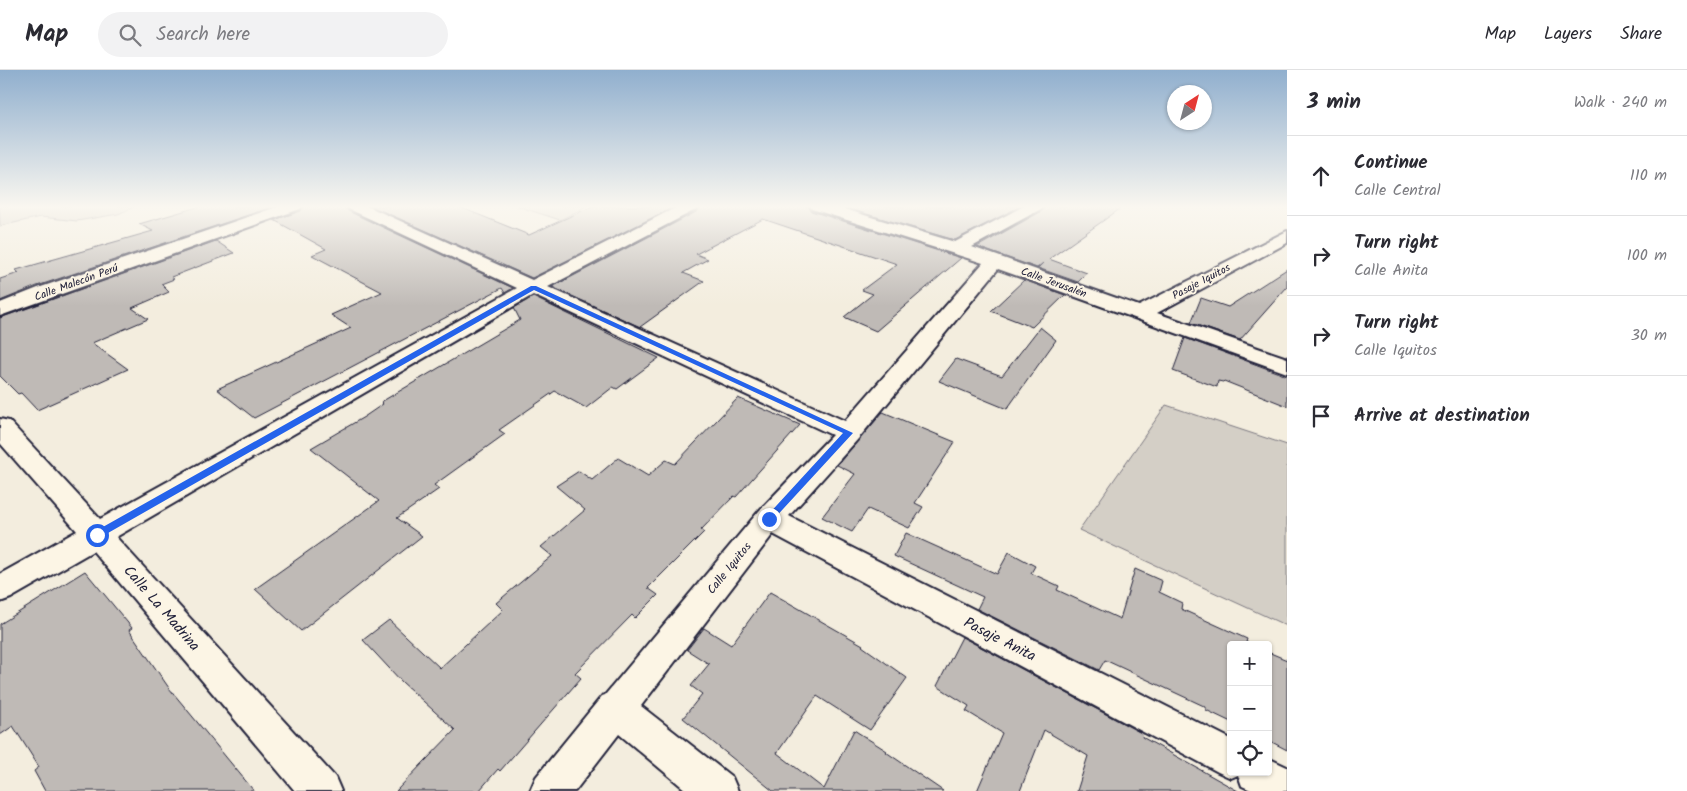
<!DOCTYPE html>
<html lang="en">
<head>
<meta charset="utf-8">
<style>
  body { margin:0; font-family:Kalam,sans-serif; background:#f2f2f3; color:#2b2b33 }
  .controls { position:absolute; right:15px; bottom:15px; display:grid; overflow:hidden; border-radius:5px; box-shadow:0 1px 4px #0004 }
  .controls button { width:45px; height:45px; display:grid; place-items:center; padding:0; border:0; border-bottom:1px solid #e1e1e2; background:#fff; color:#2b2b33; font:25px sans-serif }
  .compass { position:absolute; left:1167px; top:15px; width:45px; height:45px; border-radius:50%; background:#fff; box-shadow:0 1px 4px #0004; rotate:36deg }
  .stop { position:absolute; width:15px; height:15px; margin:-11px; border:4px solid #2563eb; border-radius:50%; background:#fff }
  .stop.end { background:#2563eb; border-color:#fff; box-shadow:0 1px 5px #0008 }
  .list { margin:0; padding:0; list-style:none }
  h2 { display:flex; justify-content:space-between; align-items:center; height:65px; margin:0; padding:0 20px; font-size:21px }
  h2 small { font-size:16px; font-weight:400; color:#7c7c81 }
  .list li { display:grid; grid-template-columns:32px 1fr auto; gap:15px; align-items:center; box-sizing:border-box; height:80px; padding:0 20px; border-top:1px solid #e1e1e2 }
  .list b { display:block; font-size:19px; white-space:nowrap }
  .list p { margin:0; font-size:16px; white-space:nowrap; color:#7c7c81 }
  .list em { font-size:16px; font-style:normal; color:#7c7c81 }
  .icon { flex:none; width:28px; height:28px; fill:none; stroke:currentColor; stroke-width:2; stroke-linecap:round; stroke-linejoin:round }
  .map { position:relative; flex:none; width:1287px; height:721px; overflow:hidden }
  header { display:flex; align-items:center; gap:30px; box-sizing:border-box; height:70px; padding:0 25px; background:#fff; border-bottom:1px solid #e1e1e2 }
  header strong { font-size:24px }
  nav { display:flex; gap:28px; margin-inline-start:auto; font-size:18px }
  .search { width:350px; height:45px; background:#f2f2f3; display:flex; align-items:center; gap:12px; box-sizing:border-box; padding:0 18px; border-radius:28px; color:#7c7c81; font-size:19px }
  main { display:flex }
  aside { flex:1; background:#fff }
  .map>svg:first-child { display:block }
  .green { fill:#d4cfc6; stroke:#7b7880 }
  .building { fill:#bfbab6; stroke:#22223b }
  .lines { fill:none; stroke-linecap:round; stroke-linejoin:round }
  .street-casing { stroke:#22223b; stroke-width:4 }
  .street { fill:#fcf5e5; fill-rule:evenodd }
  .route { fill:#2563eb }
  .labels { text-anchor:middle; stroke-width:4; stroke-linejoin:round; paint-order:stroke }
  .far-street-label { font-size:11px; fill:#22223b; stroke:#fcf5e5 }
  .street-label { font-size:12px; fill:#22223b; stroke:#fcf5e5 }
  .near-street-label { font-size:15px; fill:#22223b; stroke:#fcf5e5 }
</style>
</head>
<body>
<header>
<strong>Map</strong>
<div class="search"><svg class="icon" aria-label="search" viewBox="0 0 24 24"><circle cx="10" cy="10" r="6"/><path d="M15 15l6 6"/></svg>Search here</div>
<nav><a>Map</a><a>Layers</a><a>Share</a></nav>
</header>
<main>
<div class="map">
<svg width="1287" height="721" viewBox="0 0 1287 721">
  <rect width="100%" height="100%" fill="#f3edde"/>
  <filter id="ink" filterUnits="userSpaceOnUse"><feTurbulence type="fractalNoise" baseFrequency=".02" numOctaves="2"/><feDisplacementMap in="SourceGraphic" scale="10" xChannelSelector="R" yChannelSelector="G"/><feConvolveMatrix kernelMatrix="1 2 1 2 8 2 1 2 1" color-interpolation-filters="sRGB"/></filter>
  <g filter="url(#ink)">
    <!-- green -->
    <path class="green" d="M 0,136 L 136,136 L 118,144 L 77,151 L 41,147 L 0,156 Z
      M 517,136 L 587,136 L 560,150 Z
      M 1166,335 L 1287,375 L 1287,556 L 1079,460 Z"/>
    <!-- building -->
    <path class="building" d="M 201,136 L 275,136 L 37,216 L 0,231 L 0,209 L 19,203 L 16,200 L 153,161 L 139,154 Z
      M 304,136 L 345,136 L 348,141 L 513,218 L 505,223 L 502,218 L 254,348 L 217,319 L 351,258 L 331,245 L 382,222 L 312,185 L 326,179 L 274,150 L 301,141 Z
      M 371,136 L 457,136 L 529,165 L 593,136 L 676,136 L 532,208 Z
      M 701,136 L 808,136 L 811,141 L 961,188 L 876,261 L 844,247 L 873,224 L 862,220 L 897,194 L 763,149 L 696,184 L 708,189 L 683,203 L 704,211 L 640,257 L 552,217 L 698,141 Z
      M 839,136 L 1021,136 L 955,170 Z
      M 1045,136 L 1124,136 L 1049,189 L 1087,203 L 1078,212 L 1038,198 L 1043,193 L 1037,198 L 977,177 L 1042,141 Z
      M 216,171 L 234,183 L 171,207 L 174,209 L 161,214 L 169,222 L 132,238 L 148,249 L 92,273 L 128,299 L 37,340 L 21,323 L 18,324 L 0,306 L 0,248 Z
      M 1287,199 L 1287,217 L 1240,270 L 1191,253 L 1201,228 L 1228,237 Z
      M 1024,210 L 1065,225 L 1032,257 L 991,241 Z
      M 533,227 L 659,288 L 617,319 L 613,317 L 586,338 L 555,321 L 499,360 L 505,364 L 434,415 L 439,419 L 397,448 L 422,466 L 301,561 L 255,519 L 379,431 L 311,378 L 364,347 L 383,334 L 381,332 L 520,250 L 514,238 Z
      M 1040,257 L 1056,270 L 1007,339 L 939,311 L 956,289 L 1002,306 Z
      M 1185,268 L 1287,306 L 1287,336 L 1224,311 L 1223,312 L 1218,311 L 1217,317 L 1173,301 Z
      M 738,328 L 800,355 L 736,427 L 734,426 L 701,460 L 704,462 L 648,518 L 658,525 L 635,548 L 632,545 L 575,603 L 581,608 L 500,701 L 498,699 L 479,721 L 396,721 L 455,660 L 402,612 L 363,570 L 389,550 L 440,598 L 503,540 L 496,533 L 552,486 L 541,477 L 585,440 L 556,416 L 579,401 L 592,410 L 618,388 L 648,406 L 666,390 L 675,394 Z
      M 883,342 L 955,372 L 915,433 L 923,437 L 909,458 L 868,439 L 852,462 L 822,447 L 855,404 L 837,395 Z
      M 906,463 L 997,504 L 1009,482 L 1035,496 L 1031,503 L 1059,516 L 1057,520 L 1120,549 L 1135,499 L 1162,511 L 1159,522 L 1182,533 L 1181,539 L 1247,569 L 1246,572 L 1253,575 L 1231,575 L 1231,652 L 1206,640 L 1206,637 L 1105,590 L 1099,600 L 977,539 L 983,527 L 894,486 Z
      M 85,501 L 132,558 L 129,560 L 169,618 L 254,721 L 45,721 L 34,701 L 39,697 L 13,656 L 0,665 L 0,554 Z
      M 770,522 L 863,575 L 862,576 L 907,608 L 870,660 L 817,626 L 777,683 L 824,719 L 854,660 L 887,681 L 886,682 L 943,721 L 773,721 L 683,648 L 702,624 L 691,616 L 709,594 L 687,580 L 704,558 L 731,575 Z
      M 962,567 L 1143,664 L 1142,667 L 1238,721 L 1077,721 L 1088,686 L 1044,660 L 1020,721 L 977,721 L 1002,663 L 966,641 L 969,636 L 937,616 Z
      M 1268,582 L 1287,590 L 1287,680 L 1268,670 Z"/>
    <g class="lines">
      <!-- street casing -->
      <g class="street-casing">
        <path id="street" d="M 280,136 L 302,136 L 300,139 L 0,246 L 0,233 L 38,218 Z
          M 347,136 L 367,136 L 532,210 L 679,136 L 699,136 L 697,139 L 548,217 L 845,351 L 983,193 L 812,139 L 810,136 L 834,136 L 955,172 L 1024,136 L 1043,136 L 1041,139 L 972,177 L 1139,236 L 1287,161 L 1287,173 L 1157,243 L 1287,288 L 1287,303 L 998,199 L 858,369 L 789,446 L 1231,669 L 1231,702 L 1268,702 L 1268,688 L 1287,697 L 1287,721 L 1253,721 L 1242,716 L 1238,705 L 1231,708 L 1218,702 L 773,464 L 641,636 L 732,707 L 738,721 L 687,721 L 619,664 L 575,721 L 530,721 L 536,707 L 602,626 L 605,625 L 759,441 L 832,365 L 533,225 L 116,467 L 335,707 L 341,721 L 295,721 L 93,481 L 11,528 L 0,532 L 0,504 L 77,461 L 0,373 L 0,349 L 9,351 L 100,449 L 517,218 L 349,139 Z"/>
      </g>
      <!-- street -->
      <use href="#street" class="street"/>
    </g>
  </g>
  <!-- sky -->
  <linearGradient id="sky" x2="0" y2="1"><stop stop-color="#90afce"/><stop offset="0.58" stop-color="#faf7f0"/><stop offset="1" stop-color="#faf7f0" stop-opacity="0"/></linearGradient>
  <rect width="1287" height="236" fill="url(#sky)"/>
  <!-- route -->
  <path class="route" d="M 531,216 L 536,216 L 853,363 L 772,451 L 766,451 L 766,447 L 843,363 L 534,220 L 101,467 L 94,467 L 94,462 Z"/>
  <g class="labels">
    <!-- far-street labels -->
    <g class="far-street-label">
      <text transform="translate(1201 211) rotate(-28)" y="4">Pasaje Iquitos</text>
      <text transform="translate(76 212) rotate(-20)" y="4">Calle Malecón Perú</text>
      <text transform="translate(1054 212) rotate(20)" y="4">Calle Jerusalén</text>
    </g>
    <!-- street labels -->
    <g class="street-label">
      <text transform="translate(729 498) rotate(-51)" y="4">Calle Iquitos</text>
    </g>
    <!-- near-street labels -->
    <g class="near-street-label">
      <text transform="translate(162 538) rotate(49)" y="5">Calle La Madrina</text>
      <text transform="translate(1000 569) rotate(27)" y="5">Pasaje Anita</text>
    </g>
  </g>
</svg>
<div class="controls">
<button>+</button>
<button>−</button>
<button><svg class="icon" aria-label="locate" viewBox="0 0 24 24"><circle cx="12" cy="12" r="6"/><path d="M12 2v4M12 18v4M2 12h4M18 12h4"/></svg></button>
</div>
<svg class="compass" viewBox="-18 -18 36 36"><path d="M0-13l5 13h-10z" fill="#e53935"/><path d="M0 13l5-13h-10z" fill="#7c7c81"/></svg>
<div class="stop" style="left:97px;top:465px"></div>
<div class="stop end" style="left:769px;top:449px"></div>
</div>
<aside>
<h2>3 min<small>Walk · 240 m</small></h2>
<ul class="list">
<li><svg class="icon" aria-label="ahead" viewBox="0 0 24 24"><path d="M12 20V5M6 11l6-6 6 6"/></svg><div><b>Continue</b><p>Calle Central</p></div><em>110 m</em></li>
<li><svg class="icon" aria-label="right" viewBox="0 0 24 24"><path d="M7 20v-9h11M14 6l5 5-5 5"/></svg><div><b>Turn right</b><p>Calle Anita</p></div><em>100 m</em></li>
<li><svg class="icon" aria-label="right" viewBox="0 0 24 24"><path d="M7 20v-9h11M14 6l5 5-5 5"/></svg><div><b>Turn right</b><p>Calle Iquitos</p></div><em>30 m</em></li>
<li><svg class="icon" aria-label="arrive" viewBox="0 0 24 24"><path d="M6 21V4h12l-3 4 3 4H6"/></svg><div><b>Arrive at destination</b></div></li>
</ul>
</aside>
</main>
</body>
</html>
